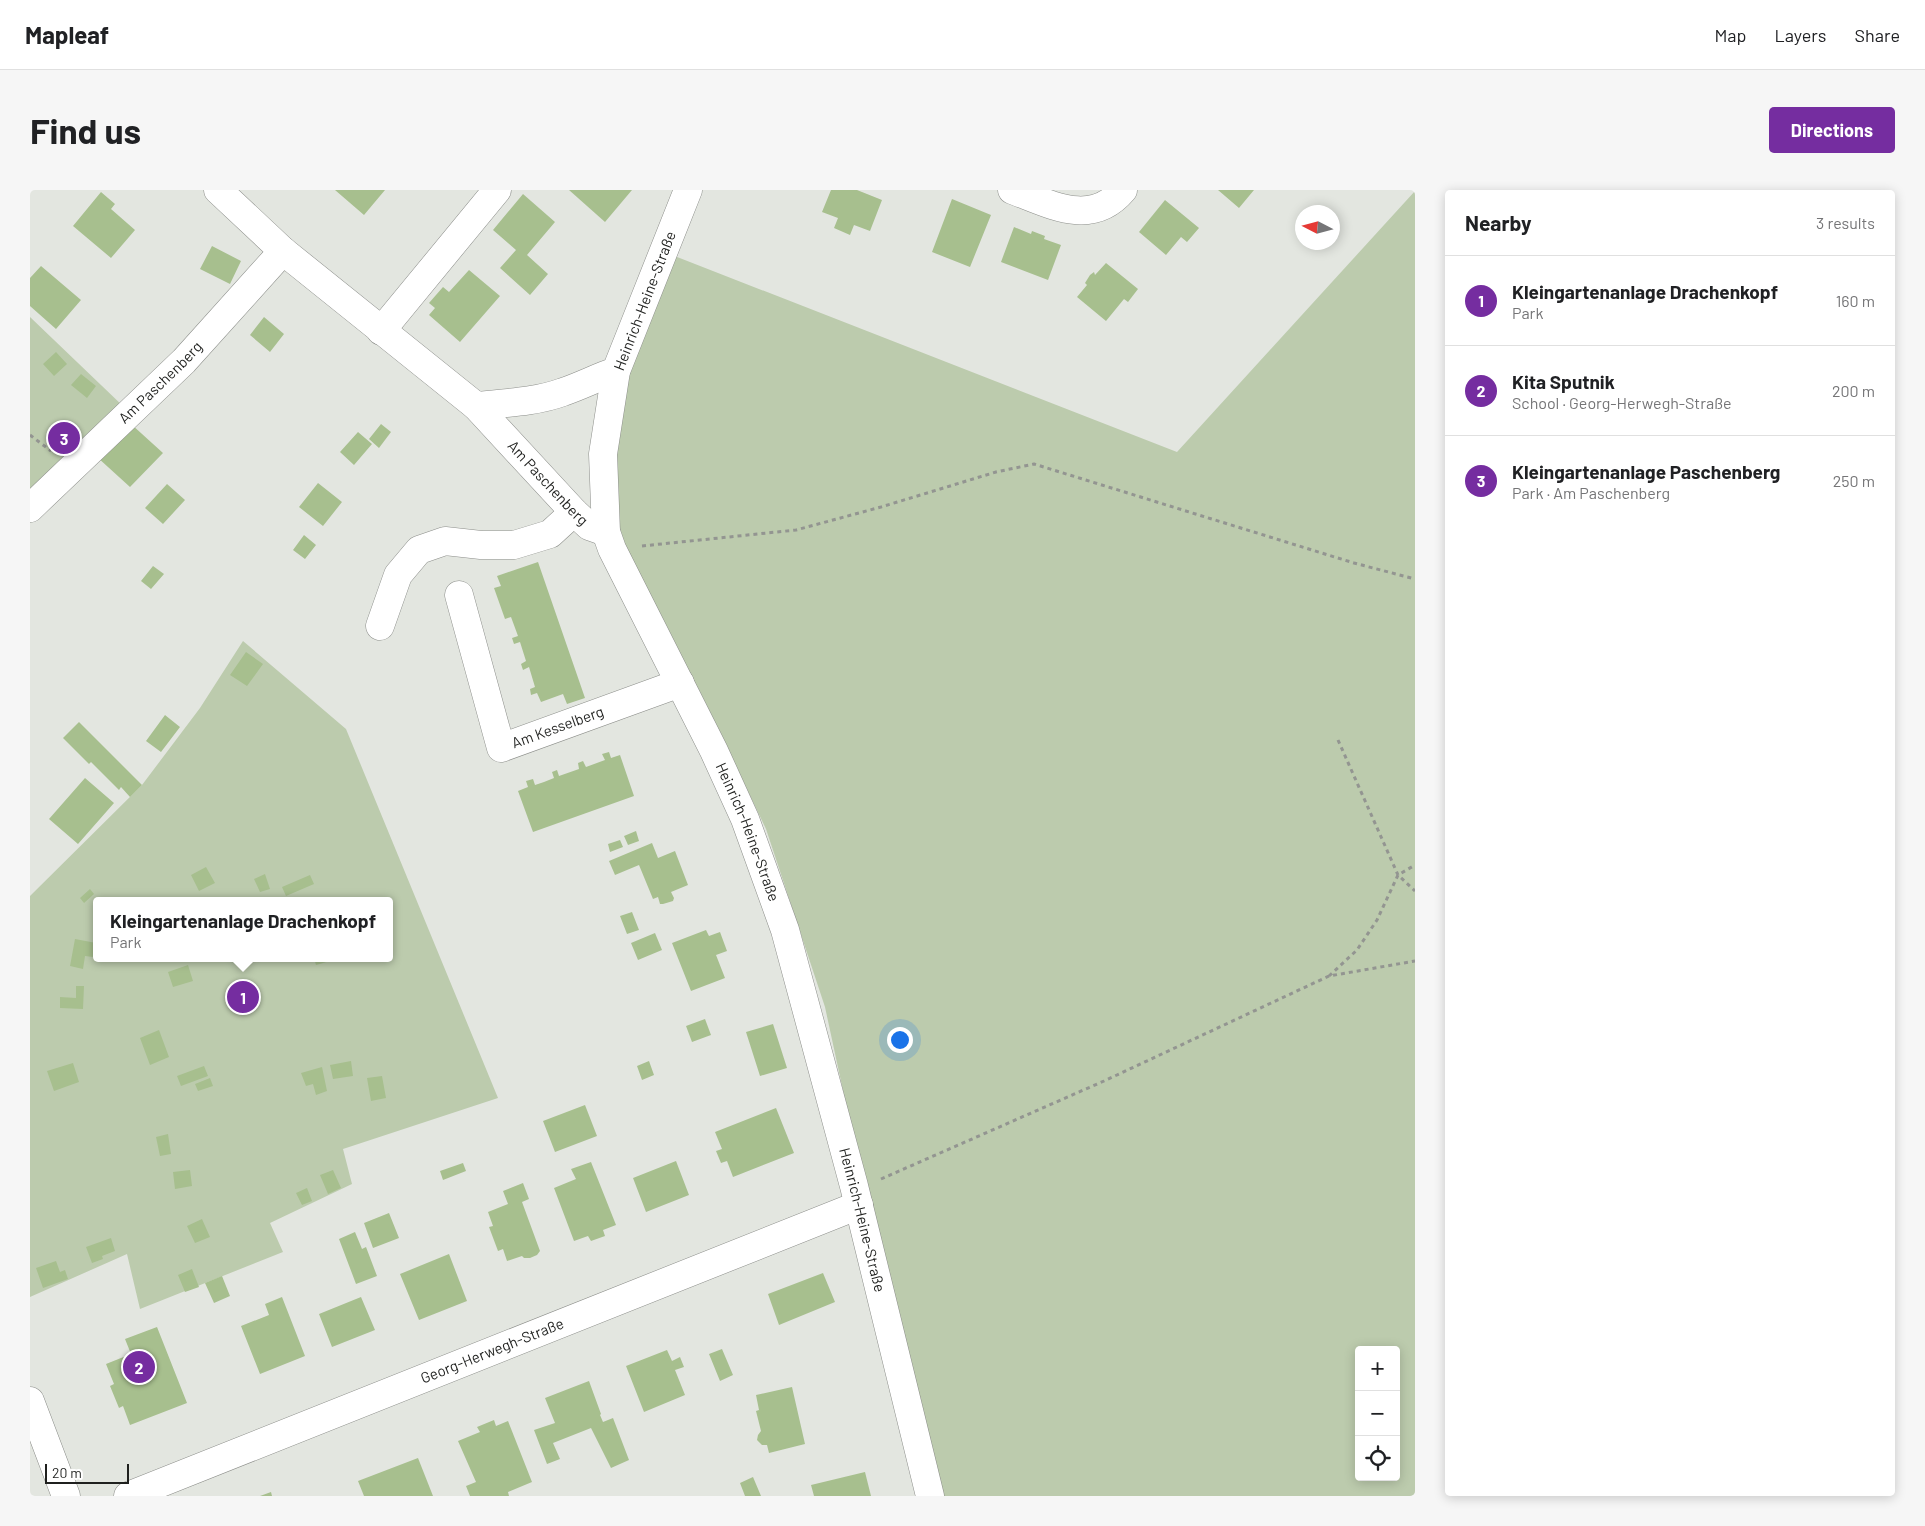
<!DOCTYPE html>
<html lang="en">
<head>
<meta charset="utf-8">
<style>
  body { margin:0; font-family:Barlow,sans-serif; background:#f6f6f6; color:#202124 }
  .controls { position:absolute; right:15px; bottom:15px; display:grid; overflow:hidden; border-radius:5px; box-shadow:0 2px 12px #0003 }
  .controls button { width:45px; height:45px; display:grid; place-items:center; padding:0; border:0; border-bottom:1px solid #e0e0e0; background:#fff; color:#202124; font:25px sans-serif }
  .compass { position:absolute; left:1265px; top:15px; width:45px; height:45px; border-radius:50%; background:#fff; box-shadow:0 2px 12px #0003; rotate:276deg }
  .scale { position:absolute; left:15px; bottom:12px; width:84px; box-sizing:border-box; padding-left:5px; border:2px solid #1f201e; border-top:0; font-size:14px; line-height:18px; white-space:nowrap; color:#1f201e; -webkit-text-stroke:4px #fff; paint-order:stroke }
  .you { position:absolute; left:869px; top:849px; width:18px; height:18px; margin:-12px; border:4px solid #fff; border-radius:50%; background:#1a73e8; box-shadow:0 0 0 8px #1a73e833 }
  .badge { display:grid; place-items:center; width:32px; height:32px; border-radius:50%; background:#752da0; color:#fff; font-size:16px; font-weight:700 }
  .pin { position:absolute; translate:-50% -50%; border:2px solid #fff; box-shadow:0 1px 5px #0006 }
  .popup { position:absolute; left:63px; top:707px; width:300px; height:65px; box-sizing:border-box; display:grid; place-content:center; border-radius:5px; background:#fff; filter:drop-shadow(0 1px 4px #0005); font-size:16px; white-space:nowrap; color:#757577 }
  .popup b { font-size:19px; color:#202124 }
  .popup::after { content:''; position:absolute; left:50%; top:100%; margin-left:-10px; border:10px solid transparent; border-top-color:#fff }
  .list { margin:0; padding:0; list-style:none }
  h2 { display:flex; justify-content:space-between; align-items:center; height:65px; margin:0; padding:0 20px; font-size:21px }
  h2 small { font-size:16px; font-weight:400; color:#757577 }
  .list li { display:grid; grid-template-columns:32px 1fr auto; gap:15px; align-items:center; box-sizing:border-box; height:90px; padding:0 20px; border-top:1px solid #e0e0e0 }
  .list b { display:block; font-size:19px; white-space:nowrap }
  .list p { margin:0; font-size:16px; white-space:nowrap; color:#757577 }
  .list em { font-size:16px; font-style:normal; color:#757577 }
  .icon { flex:none; width:28px; height:28px; fill:none; stroke:currentColor; stroke-width:2; stroke-linecap:round; stroke-linejoin:round }
  .map { position:relative; flex:none; width:1385px; height:1306px; overflow:hidden; border-radius:5px }
  header { display:flex; align-items:center; gap:30px; box-sizing:border-box; height:70px; padding:0 25px; background:#fff; border-bottom:1px solid #e0e0e0 }
  header strong { font-size:24px }
  nav { display:flex; gap:28px; margin-inline-start:auto; font-size:18px }
  .intro { display:flex; align-items:center; justify-content:space-between; box-sizing:border-box; height:120px; padding:0 30px }
  h1 { margin:0; font-size:35px }
  .button { padding:12px 22px; border-radius:5px; background:#752da0; color:#fff; font-size:18px; font-weight:700 }
  main { display:flex; gap:30px; padding:0 30px }
  aside { flex:1; background:#fff; border-radius:5px; box-shadow:0 2px 12px #0003 }
  .map>svg:first-child { display:block }
  .green { fill:#bccbad; fill-rule:evenodd }
  .building { fill:#a7bf8e }
  .lines { fill:none; stroke-linecap:round; stroke-linejoin:round }
  .minor-casing { stroke:#8c8e8a; stroke-width:29 }
  .path { stroke:#939591; stroke-width:3; stroke-dasharray:4 4; stroke-linecap:butt }
  .minor { stroke:#fff; stroke-width:28 }
  .labels { text-anchor:middle; stroke-width:4.5; stroke-linejoin:round; paint-order:stroke }
  .street-label { font-size:15px; fill:#1f201e; stroke:#fff }
</style>
</head>
<body>
<header>
<strong>Mapleaf</strong>
<nav><a>Map</a><a>Layers</a><a>Share</a></nav>
</header>
<div class="intro"><h1>Find us</h1><a class="button">Directions</a></div>
<main>
<div class="map">
<svg width="1385" height="1306" viewBox="0 0 1385 1306">
  <rect width="100%" height="100%" fill="#e3e6e0"/>
  <!-- green -->
  <path class="green" d="M 1385,1 L 1385,1306 L 912,1306 L 823,947 L 795,817 L 736,639 L 675,512 L 587,343 L 586,248 L 602,174 L 642,65 L 1147,262 ZM 1329,1160 L 1366,1160 L 1366,1287 L 1329,1287 Z
    M 0,127 L 95,218 L 0,314 Z
    M 213,451 L 316,539 L 468,908 L 313,959 L 322,994 L 240,1033 L 253,1062 L 110,1119 L 97,1064 L 0,1107 L 0,706 L 112,595 L 170,518 ZM 67,711 L 359,711 L 359,768 L 67,768 Z"/>
  <!-- building -->
  <path class="building" d="M 305,0 L 355,0 L 334,25 Z
    M 539,0 L 602,0 L 575,32 Z
    M 801,0 L 827,0 L 852,10 L 840,41 L 824,35 L 820,45 L 804,38 L 808,28 L 792,22 Z
    M 1188,0 L 1224,0 L 1209,18 Z
    M 71,2 L 85,14 L 81,19 L 105,40 L 81,68 L 43,36 Z
    M 493,4 L 525,32 L 497,65 L 518,84 L 500,105 L 470,78 L 486,60 L 463,40 Z
    M 922,9 L 961,25 L 940,77 L 902,62 Z
    M 1135,10 L 1169,38 L 1157,52 L 1151,47 L 1136,65 L 1109,42 Z
    M 984,37 L 1001,44 L 1002,41 L 1015,46 L 1014,49 L 1031,55 L 1018,90 L 971,72 Z
    M 182,56 L 211,71 L 200,94 L 170,79 Z
    M 1076,73 L 1108,99 L 1098,112 L 1094,109 L 1076,131 L 1047,107 L 1057,95 L 1055,93 L 1060,85 L 1064,82 L 1065,85 Z
    M 11,76 L 51,110 L 26,139 L 0,116 L 0,88 Z
    M 439,80 L 470,106 L 430,152 L 399,125 L 405,118 L 399,113 L 413,97 L 419,102 Z
    M 234,127 L 254,144 L 240,162 L 220,145 Z
    M 26,162 L 37,174 L 24,186 L 13,174 Z
    M 51,184 L 66,196 L 57,208 L 41,195 Z
    M 101,234 L 133,263 L 100,297 L 67,267 Z
    M 351,234 L 361,242 L 349,258 L 339,249 Z
    M 328,242 L 342,254 L 324,275 L 310,262 Z
    M 288,293 L 312,312 L 293,336 L 269,317 Z
    M 137,294 L 155,310 L 133,334 L 115,318 Z
    M 274,345 L 286,355 L 275,369 L 263,360 Z
    M 508,372 L 555,508 L 537,514 L 533,504 L 511,512 L 507,503 L 501,505 L 500,499 L 505,497 L 499,477 L 493,480 L 491,474 L 496,471 L 490,452 L 484,454 L 482,448 L 488,446 L 481,427 L 475,429 L 464,398 L 471,396 L 467,386 Z
    M 123,376 L 134,384 L 121,399 L 111,391 Z
    M 216,462 L 233,474 L 217,496 L 200,485 Z
    M 135,525 L 150,537 L 131,562 L 116,551 Z
    M 49,532 L 112,595 L 100,607 L 91,597 L 89,600 L 61,572 L 59,574 L 33,548 Z
    M 579,562 L 581,568 L 590,565 L 604,606 L 503,642 L 488,601 L 498,597 L 496,591 L 503,589 L 505,595 L 514,592 L 524,588 L 522,582 L 527,580 L 529,586 L 549,579 L 548,573 L 553,571 L 556,577 L 575,570 L 572,564 Z
    M 55,588 L 84,613 L 48,654 L 19,629 Z
    M 606,641 L 609,651 L 598,655 L 594,646 Z
    M 590,650 L 593,657 L 580,662 L 578,654 Z
    M 622,653 L 628,668 L 645,661 L 658,695 L 641,702 L 644,708 L 643,711 L 633,714 L 630,714 L 628,707 L 623,709 L 609,675 L 585,685 L 579,671 Z
    M 176,677 L 185,693 L 169,701 L 161,685 Z
    M 235,684 L 240,699 L 230,702 L 224,689 Z
    M 280,685 L 284,694 L 256,706 L 252,697 Z
    M 60,699 L 64,704 L 54,713 L 50,708 Z
    M 602,722 L 609,740 L 597,744 L 590,726 Z
    M 676,740 L 679,746 L 690,742 L 697,761 L 686,765 L 695,788 L 661,801 L 642,753 Z
    M 625,743 L 632,760 L 608,770 L 601,753 Z
    M 45,749 L 66,753 L 63,767 L 55,766 L 53,779 L 40,776 Z
    M 284,768 L 299,768 L 300,771 L 286,775 Z
    M 158,775 L 163,791 L 143,797 L 138,782 Z
    M 46,796 L 54,796 L 53,819 L 30,818 L 30,807 L 46,808 Z
    M 675,829 L 681,845 L 662,852 L 656,836 Z
    M 743,834 L 757,878 L 730,886 L 716,842 Z
    M 129,840 L 139,867 L 120,875 L 110,848 Z
    M 321,871 L 323,886 L 303,889 L 300,875 Z
    M 619,871 L 624,885 L 612,890 L 607,876 Z
    M 43,873 L 49,892 L 24,901 L 17,881 Z
    M 174,876 L 178,886 L 151,896 L 147,886 Z
    M 292,877 L 297,901 L 286,905 L 283,894 L 276,896 L 271,883 Z
    M 352,886 L 356,908 L 341,911 L 337,888 Z
    M 180,888 L 183,896 L 168,901 L 165,894 Z
    M 555,915 L 567,946 L 525,962 L 513,931 Z
    M 746,918 L 764,963 L 703,987 L 697,971 L 691,973 L 686,961 L 692,959 L 685,942 Z
    M 138,944 L 141,964 L 130,966 L 126,947 Z
    M 646,971 L 659,1005 L 616,1022 L 603,988 Z
    M 561,972 L 586,1035 L 573,1040 L 575,1046 L 561,1051 L 558,1046 L 544,1051 L 524,998 L 546,989 L 541,979 Z
    M 433,973 L 436,981 L 413,990 L 410,981 Z
    M 160,980 L 162,996 L 145,999 L 143,982 Z
    M 303,980 L 311,998 L 298,1004 L 290,985 Z
    M 493,993 L 499,1009 L 492,1012 L 510,1061 L 507,1065 L 500,1068 L 494,1068 L 492,1066 L 477,1071 L 473,1059 L 468,1061 L 459,1037 L 463,1036 L 458,1022 L 478,1014 L 473,1001 Z
    M 277,998 L 282,1011 L 272,1015 L 266,1003 Z
    M 359,1023 L 369,1048 L 343,1058 L 334,1033 Z
    M 172,1029 L 180,1047 L 165,1053 L 157,1036 Z
    M 325,1042 L 332,1059 L 336,1057 L 347,1086 L 326,1094 L 309,1049 Z
    M 81,1048 L 85,1061 L 72,1066 L 73,1069 L 62,1073 L 56,1057 Z
    M 419,1064 L 437,1111 L 389,1130 L 370,1084 Z
    M 26,1071 L 30,1082 L 35,1080 L 38,1089 L 13,1098 L 6,1078 Z
    M 162,1079 L 169,1097 L 155,1102 L 148,1085 Z
    M 793,1083 L 805,1112 L 749,1135 L 738,1104 Z
    M 192,1086 L 200,1106 L 184,1113 L 175,1093 Z
    M 252,1107 L 275,1166 L 230,1184 L 211,1136 L 239,1125 L 235,1114 Z
    M 331,1107 L 345,1140 L 302,1157 L 289,1124 Z
    M 127,1137 L 157,1213 L 100,1235 L 93,1216 L 89,1218 L 80,1196 L 84,1194 L 76,1174 L 101,1164 L 95,1149 Z
    M 692,1159 L 703,1185 L 690,1191 L 679,1164 Z
    M 637,1160 L 642,1171 L 650,1167 L 654,1177 L 645,1180 L 655,1205 L 614,1222 L 596,1176 Z
    M 559,1191 L 571,1224 L 570,1225 L 573,1232 L 583,1228 L 599,1270 L 581,1278 L 561,1238 L 523,1253 L 530,1269 L 517,1274 L 504,1240 L 525,1233 L 515,1208 Z
    M 762,1197 L 775,1254 L 739,1263 L 737,1255 L 732,1255 L 727,1250 L 728,1245 L 731,1241 L 726,1221 L 729,1220 L 726,1205 Z
    M 464,1230 L 466,1236 L 478,1231 L 502,1292 L 478,1302 L 479,1306 L 440,1306 L 436,1296 L 446,1292 L 428,1251 L 450,1242 L 447,1237 Z
    M 388,1268 L 403,1306 L 334,1306 L 328,1291 Z
    M 835,1282 L 841,1306 L 784,1306 L 781,1295 Z
    M 723,1287 L 731,1306 L 715,1306 L 710,1293 Z
    M 241,1302 L 242,1306 L 230,1306 Z"/>
  <g class="lines">
    <!-- minor casing -->
    <g class="minor-casing">
      <g id="minor">
        <path id="s1" d="M 188,0 L 253,61 L 446,216 L 544,322 L 559,336 L 576,342"/>
        <path id="s2" d="M 658,0 L 586,181 L 573,264 L 576,342 L 582,359 L 684,561 L 715,629 L 755,740 L 824,996 L 900,1306"/>
        <path d="M 982,0 C 1020,14 1061,38 1093,0"/>
        <path d="M 351,141 L 467,0"/>
        <path d="M 446,216 C 474,213 506,212 533,202 C 551,196 568,187 586,181"/>
        <path id="s3" d="M 0,318 L 154,171 L 253,61"/>
        <path id="s4" d="M 429,405 L 471,558 L 650,493"/>
        <path d="M 350,436 L 368,385 L 389,360 L 415,351 L 451,355 L 484,355 L 520,344 L 544,322"/>
        <path d="M 0,1211 L 36,1306"/>
        <path id="s5" d="M 98,1306 L 829,1015"/>
      </g>
    </g>
    <!-- path -->
    <path class="path" d="M 0,245 L 21,261
      M 612,356 L 766,340 L 851,317 L 966,282 L 1004,274 L 1324,373 L 1385,389
      M 1308,550 L 1368,685 L 1385,701
      M 1299,786 L 1327,760 L 1347,730 L 1368,685 L 1385,675
      M 851,989 L 1074,891 L 1299,786 L 1385,771"/>
    <!-- minor -->
    <use href="#minor" class="minor"/>
  </g>
  <g class="labels">
    <!-- street labels -->
    <g class="street-label">
      <text transform="translate(615 111) rotate(-69)" y="5">Heinrich-Heine-Straße</text>
      <text dy="5" stroke="none"><textPath href="#s3" startOffset="181">Am Paschenberg</textPath></text>
      <text dy="5" stroke="none"><textPath href="#s1" startOffset="442">Am Paschenberg</textPath></text>
      <text dy="5" stroke="none"><textPath href="#s4" startOffset="219">Am Kesselberg</textPath></text>
      <text dy="5" stroke="none"><textPath href="#s2" startOffset="689">Heinrich-Heine-Straße</textPath></text>
      <text dy="5" stroke="none"><textPath href="#s2" startOffset="1094">Heinrich-Heine-Straße</textPath></text>
      <text dy="5" stroke="none"><textPath href="#s5" startOffset="392">Georg-Herwegh-Straße</textPath></text>
    </g>
  </g>
</svg>
<div class="controls">
<button>+</button>
<button>−</button>
<button><svg class="icon" aria-label="locate" viewBox="0 0 24 24"><circle cx="12" cy="12" r="6"/><path d="M12 2v4M12 18v4M2 12h4M18 12h4"/></svg></button>
</div>
<svg class="compass" viewBox="-18 -18 36 36"><path d="M0-13l5 13h-10z" fill="#e53935"/><path d="M0 13l5-13h-10z" fill="#757577"/></svg>
<div class="scale">20 m</div>
<div class="you"></div>
<div class="pin badge" style="left:213px;top:807px">1</div>
<div class="popup"><b>Kleingartenanlage Drachenkopf</b>Park</div>
<div class="pin badge" style="left:109px;top:1177px">2</div>
<div class="pin badge" style="left:34px;top:248px">3</div>
</div>
<aside>
<h2>Nearby<small>3 results</small></h2>
<ul class="list">
<li><span class="badge">1</span><div><b>Kleingartenanlage Drachenkopf</b><p>Park</p></div><em>160 m</em></li>
<li><span class="badge">2</span><div><b>Kita Sputnik</b><p>School · Georg-Herwegh-Straße</p></div><em>200 m</em></li>
<li><span class="badge">3</span><div><b>Kleingartenanlage Paschenberg</b><p>Park · Am Paschenberg</p></div><em>250 m</em></li>
</ul>
</aside>
</main>
</body>
</html>
